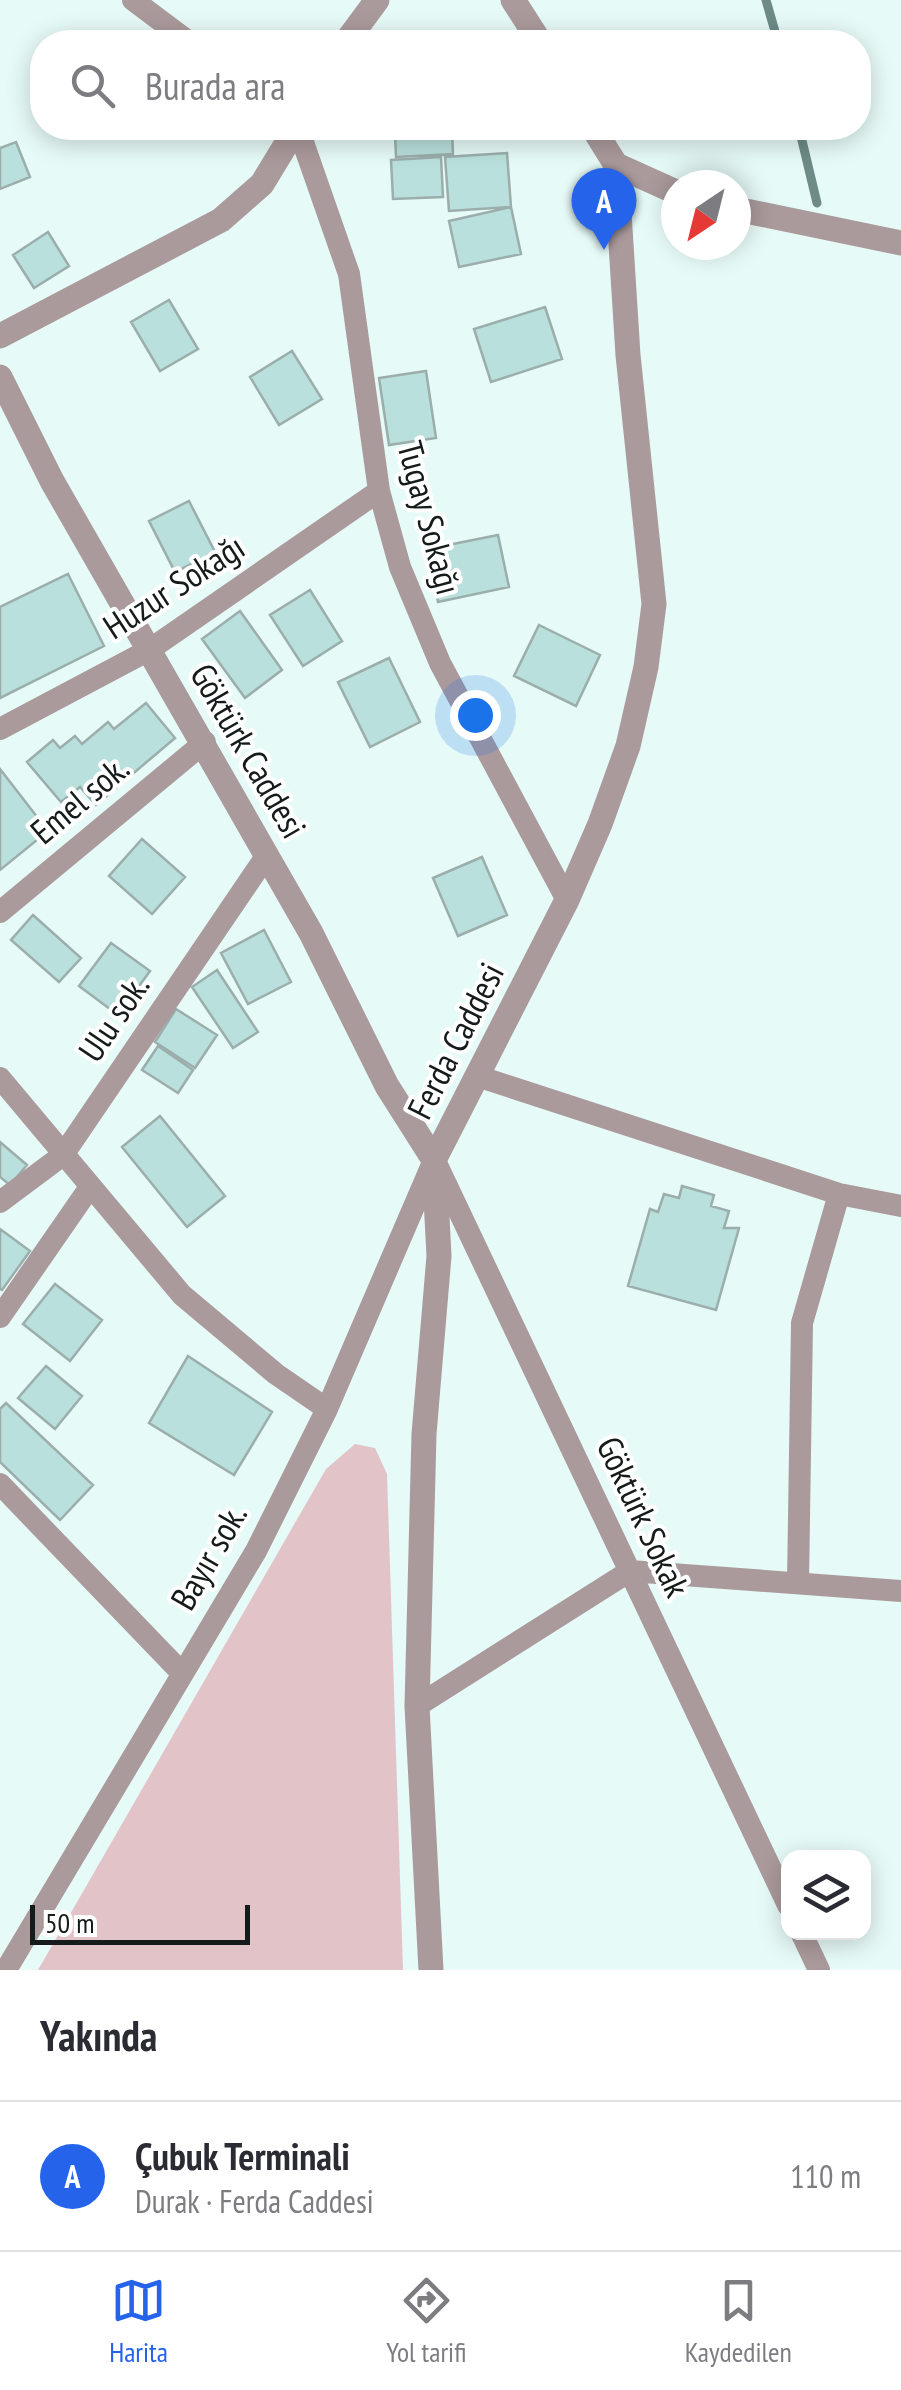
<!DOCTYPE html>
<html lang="tr">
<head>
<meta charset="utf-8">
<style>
  body { margin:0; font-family:"PT Sans Narrow",sans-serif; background:#f7f7f7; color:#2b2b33 }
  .controls { position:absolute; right:30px; bottom:30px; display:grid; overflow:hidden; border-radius:20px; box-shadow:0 5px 25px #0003 }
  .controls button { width:90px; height:90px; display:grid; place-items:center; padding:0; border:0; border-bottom:2px solid #e1e1e2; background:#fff; color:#2b2b33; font:50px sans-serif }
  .compass { position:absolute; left:661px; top:170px; width:90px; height:90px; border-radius:50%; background:#fff; box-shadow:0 5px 25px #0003; rotate:215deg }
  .scale { position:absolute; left:30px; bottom:25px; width:220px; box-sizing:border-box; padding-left:10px; border:5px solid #141b1a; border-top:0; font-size:28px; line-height:35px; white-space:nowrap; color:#141b1a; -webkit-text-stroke:8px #fff; paint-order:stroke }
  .you { position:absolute; left:475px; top:715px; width:35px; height:35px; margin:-25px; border:8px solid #fff; border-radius:50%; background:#1a73e8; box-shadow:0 0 0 15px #1a73e833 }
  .badge { display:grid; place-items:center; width:65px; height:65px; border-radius:50%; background:#2563eb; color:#fff; font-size:32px; font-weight:700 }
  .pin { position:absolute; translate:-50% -82px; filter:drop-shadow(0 2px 5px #0008) }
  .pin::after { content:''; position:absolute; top:52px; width:35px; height:30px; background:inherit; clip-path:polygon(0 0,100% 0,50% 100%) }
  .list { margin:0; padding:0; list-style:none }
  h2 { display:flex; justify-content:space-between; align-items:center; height:130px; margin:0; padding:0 40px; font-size:42px }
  h2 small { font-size:32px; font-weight:400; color:#7c7c81 }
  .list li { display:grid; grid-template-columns:65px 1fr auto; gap:30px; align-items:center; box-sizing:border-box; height:150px; padding:0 40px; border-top:2px solid #e1e1e2 }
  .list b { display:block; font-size:38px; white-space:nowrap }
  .list p { margin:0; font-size:32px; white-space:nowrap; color:#7c7c81 }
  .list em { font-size:32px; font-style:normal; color:#7c7c81 }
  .icon { flex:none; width:55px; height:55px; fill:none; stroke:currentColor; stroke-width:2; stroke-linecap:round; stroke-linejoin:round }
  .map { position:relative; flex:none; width:901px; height:1970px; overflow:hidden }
  .search { position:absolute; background:#fff; box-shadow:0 5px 25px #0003; left:30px; right:30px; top:30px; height:110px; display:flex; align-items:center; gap:25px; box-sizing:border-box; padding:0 35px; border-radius:40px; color:#7c7c81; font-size:38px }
  .sheet { height:280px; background:#fff }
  nav { display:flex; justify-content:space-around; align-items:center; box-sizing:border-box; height:140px; border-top:2px solid #e1e1e2; background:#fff; font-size:28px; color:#7c7c81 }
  nav a { display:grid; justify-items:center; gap:5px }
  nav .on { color:#2563eb }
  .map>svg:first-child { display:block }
  .green { fill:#e2c3c8 }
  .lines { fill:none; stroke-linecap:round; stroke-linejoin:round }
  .stream { stroke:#6e8b87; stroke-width:9 }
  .building { fill:#b9e0dc; stroke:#9baeac; stroke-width:2.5 }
  .minor { stroke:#aa9a9c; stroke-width:22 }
  .tertiary { stroke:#aa9a9c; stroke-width:25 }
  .labels { text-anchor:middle; stroke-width:8; stroke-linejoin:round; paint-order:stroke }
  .street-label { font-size:35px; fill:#141b1a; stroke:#fff }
</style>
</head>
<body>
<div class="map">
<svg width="901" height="1970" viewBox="0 0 901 1970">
  <rect width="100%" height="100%" fill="#e6faf7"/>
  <!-- green -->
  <path class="green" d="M 355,1444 L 375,1448 L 387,1474 L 403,1970 L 38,1970 L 326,1469 Z"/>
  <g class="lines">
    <!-- stream -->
    <path class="stream" d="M 766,0 L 778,42
      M 799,128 L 817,203"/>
  </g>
  <!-- building -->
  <path class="building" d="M 452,130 L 453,154 L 396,157 L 395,132 Z
    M 16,142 L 30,177 L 0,189 L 0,148 Z
    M 507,153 L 511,207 L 449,211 L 445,157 Z
    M 441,157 L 443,197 L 393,199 L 391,160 Z
    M 511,207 L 521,254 L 459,267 L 449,221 Z
    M 48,232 L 69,266 L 34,288 L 13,255 Z
    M 169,300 L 198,349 L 160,371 L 131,322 Z
    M 545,307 L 562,359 L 491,382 L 474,329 Z
    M 292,351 L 322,399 L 279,425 L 250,377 Z
    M 426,371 L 436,438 L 389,445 L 379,378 Z
    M 189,501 L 215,552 L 175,572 L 149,521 Z
    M 498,535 L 509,587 L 438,602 L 428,549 Z
    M 68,574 L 104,646 L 0,698 L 0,607 Z
    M 310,590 L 342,641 L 303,666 L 270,615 Z
    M 240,611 L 282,670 L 245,698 L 202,639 Z
    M 539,625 L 600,655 L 576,706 L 514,676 Z
    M 389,658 L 420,722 L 370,747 L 338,682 Z
    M 146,703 L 175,738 L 96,805 L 80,787 L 61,802 L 27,762 L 53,740 L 60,748 L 75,736 L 82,744 L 108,722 L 114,729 Z
    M 0,769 L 48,831 L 0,870 Z
    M 142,839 L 185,877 L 152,914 L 109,876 Z
    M 482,857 L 507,915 L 458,936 L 433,878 Z
    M 33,915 L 81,958 L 59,982 L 11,940 Z
    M 264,930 L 291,982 L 248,1004 L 221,953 Z
    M 111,943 L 150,971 L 118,1015 L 79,986 Z
    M 217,970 L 258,1032 L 233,1048 L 192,987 Z
    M 176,1009 L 217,1035 L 195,1068 L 155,1042 Z
    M 158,1046 L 193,1070 L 178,1093 L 142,1070 Z
    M 160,1116 L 225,1196 L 187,1227 L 122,1147 Z
    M 0,1142 L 27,1165 L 10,1185 L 0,1177 Z
    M 682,1186 L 714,1195 L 711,1206 L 729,1211 L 724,1228 L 739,1228 L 716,1310 L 628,1286 L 650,1209 L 658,1212 L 664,1194 L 679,1198 Z
    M 0,1229 L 30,1251 L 2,1290 L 0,1289 Z
    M 55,1284 L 102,1320 L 70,1361 L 23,1324 Z
    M 188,1356 L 272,1412 L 234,1475 L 149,1423 Z
    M 46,1366 L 82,1396 L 55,1429 L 18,1398 Z
    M 6,1403 L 93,1485 L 60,1520 L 0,1462 L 0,1409 Z"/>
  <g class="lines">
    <!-- minor -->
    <path class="minor" d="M 133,0 L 189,42
      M 298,128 L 349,274 L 379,491 L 400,567 L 440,663 L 567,900
      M 0,729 L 149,650 L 379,491
      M 0,912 L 205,742
      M 477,1076 L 839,1194 L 901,1206
      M 0,1078 L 182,1295 L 276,1374 L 327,1409
      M 436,1163 L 788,1905
      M 0,1202 L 63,1155 L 267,855
      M 0,1317 L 90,1187
      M 0,1484 L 180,1671
      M 798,1583 L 802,1323 L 839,1194
      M 417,1706 L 630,1571 L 901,1591
      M 801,1932 L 819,1970
      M 6,1970 L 256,1551 L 327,1409 L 434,1160"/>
    <!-- tertiary -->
    <path class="tertiary" d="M 513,0 L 540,42
      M 346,42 L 377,0
      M 616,165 L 676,192
      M 736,209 L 901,243
      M 0,336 L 221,220 L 262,184 L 296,128
      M 0,377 L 52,481 L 311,933 L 387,1086 L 434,1160
      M 431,1970 L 417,1706 L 424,1434 L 439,1256 L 434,1160 L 567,900 L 600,824 L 628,746 L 646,667 L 654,604 L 628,355 L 616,165 L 593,128"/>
  </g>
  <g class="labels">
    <!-- street labels -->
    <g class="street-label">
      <text transform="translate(429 518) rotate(75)" y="12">Tugay Sokağı</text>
      <text transform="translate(174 587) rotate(-33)" y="12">Huzur Sokağı</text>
      <text transform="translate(248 751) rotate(60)" y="12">Göktürk Caddesi</text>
      <text transform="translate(80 800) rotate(-40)" y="12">Emel sok.</text>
      <text transform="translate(114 1018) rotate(-56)" y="12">Ulu sok.</text>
      <text transform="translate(456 1041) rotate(-63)" y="12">Ferda Caddesi</text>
      <text transform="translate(643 1517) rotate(65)" y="12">Göktürk Sokak</text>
      <text transform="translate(209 1557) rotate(-60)" y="12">Bayır sok.</text>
    </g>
  </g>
</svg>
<div class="controls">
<button><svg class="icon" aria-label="layers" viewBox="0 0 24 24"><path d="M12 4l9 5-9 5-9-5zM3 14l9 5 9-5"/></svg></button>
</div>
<svg class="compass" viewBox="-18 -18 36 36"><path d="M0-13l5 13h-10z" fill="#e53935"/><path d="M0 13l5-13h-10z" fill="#7c7c81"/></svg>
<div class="scale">50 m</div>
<div class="you"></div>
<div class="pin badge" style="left:604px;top:250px">A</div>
<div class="search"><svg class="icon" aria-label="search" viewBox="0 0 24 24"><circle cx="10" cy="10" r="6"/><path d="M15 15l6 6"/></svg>Burada ara</div>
</div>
<section class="sheet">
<h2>Yakında<small></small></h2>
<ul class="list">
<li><span class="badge">A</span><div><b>Çubuk Terminali</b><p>Durak · Ferda Caddesi</p></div><em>110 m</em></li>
</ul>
</section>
<nav>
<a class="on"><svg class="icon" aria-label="map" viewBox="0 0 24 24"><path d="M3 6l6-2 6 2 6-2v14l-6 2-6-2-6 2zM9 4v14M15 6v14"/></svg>Harita</a>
<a><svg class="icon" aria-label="directions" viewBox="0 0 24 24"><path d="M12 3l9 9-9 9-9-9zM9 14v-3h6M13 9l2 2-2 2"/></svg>Yol tarifi</a>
<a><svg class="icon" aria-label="saved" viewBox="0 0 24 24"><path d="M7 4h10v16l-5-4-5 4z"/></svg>Kaydedilen</a>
</nav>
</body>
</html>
